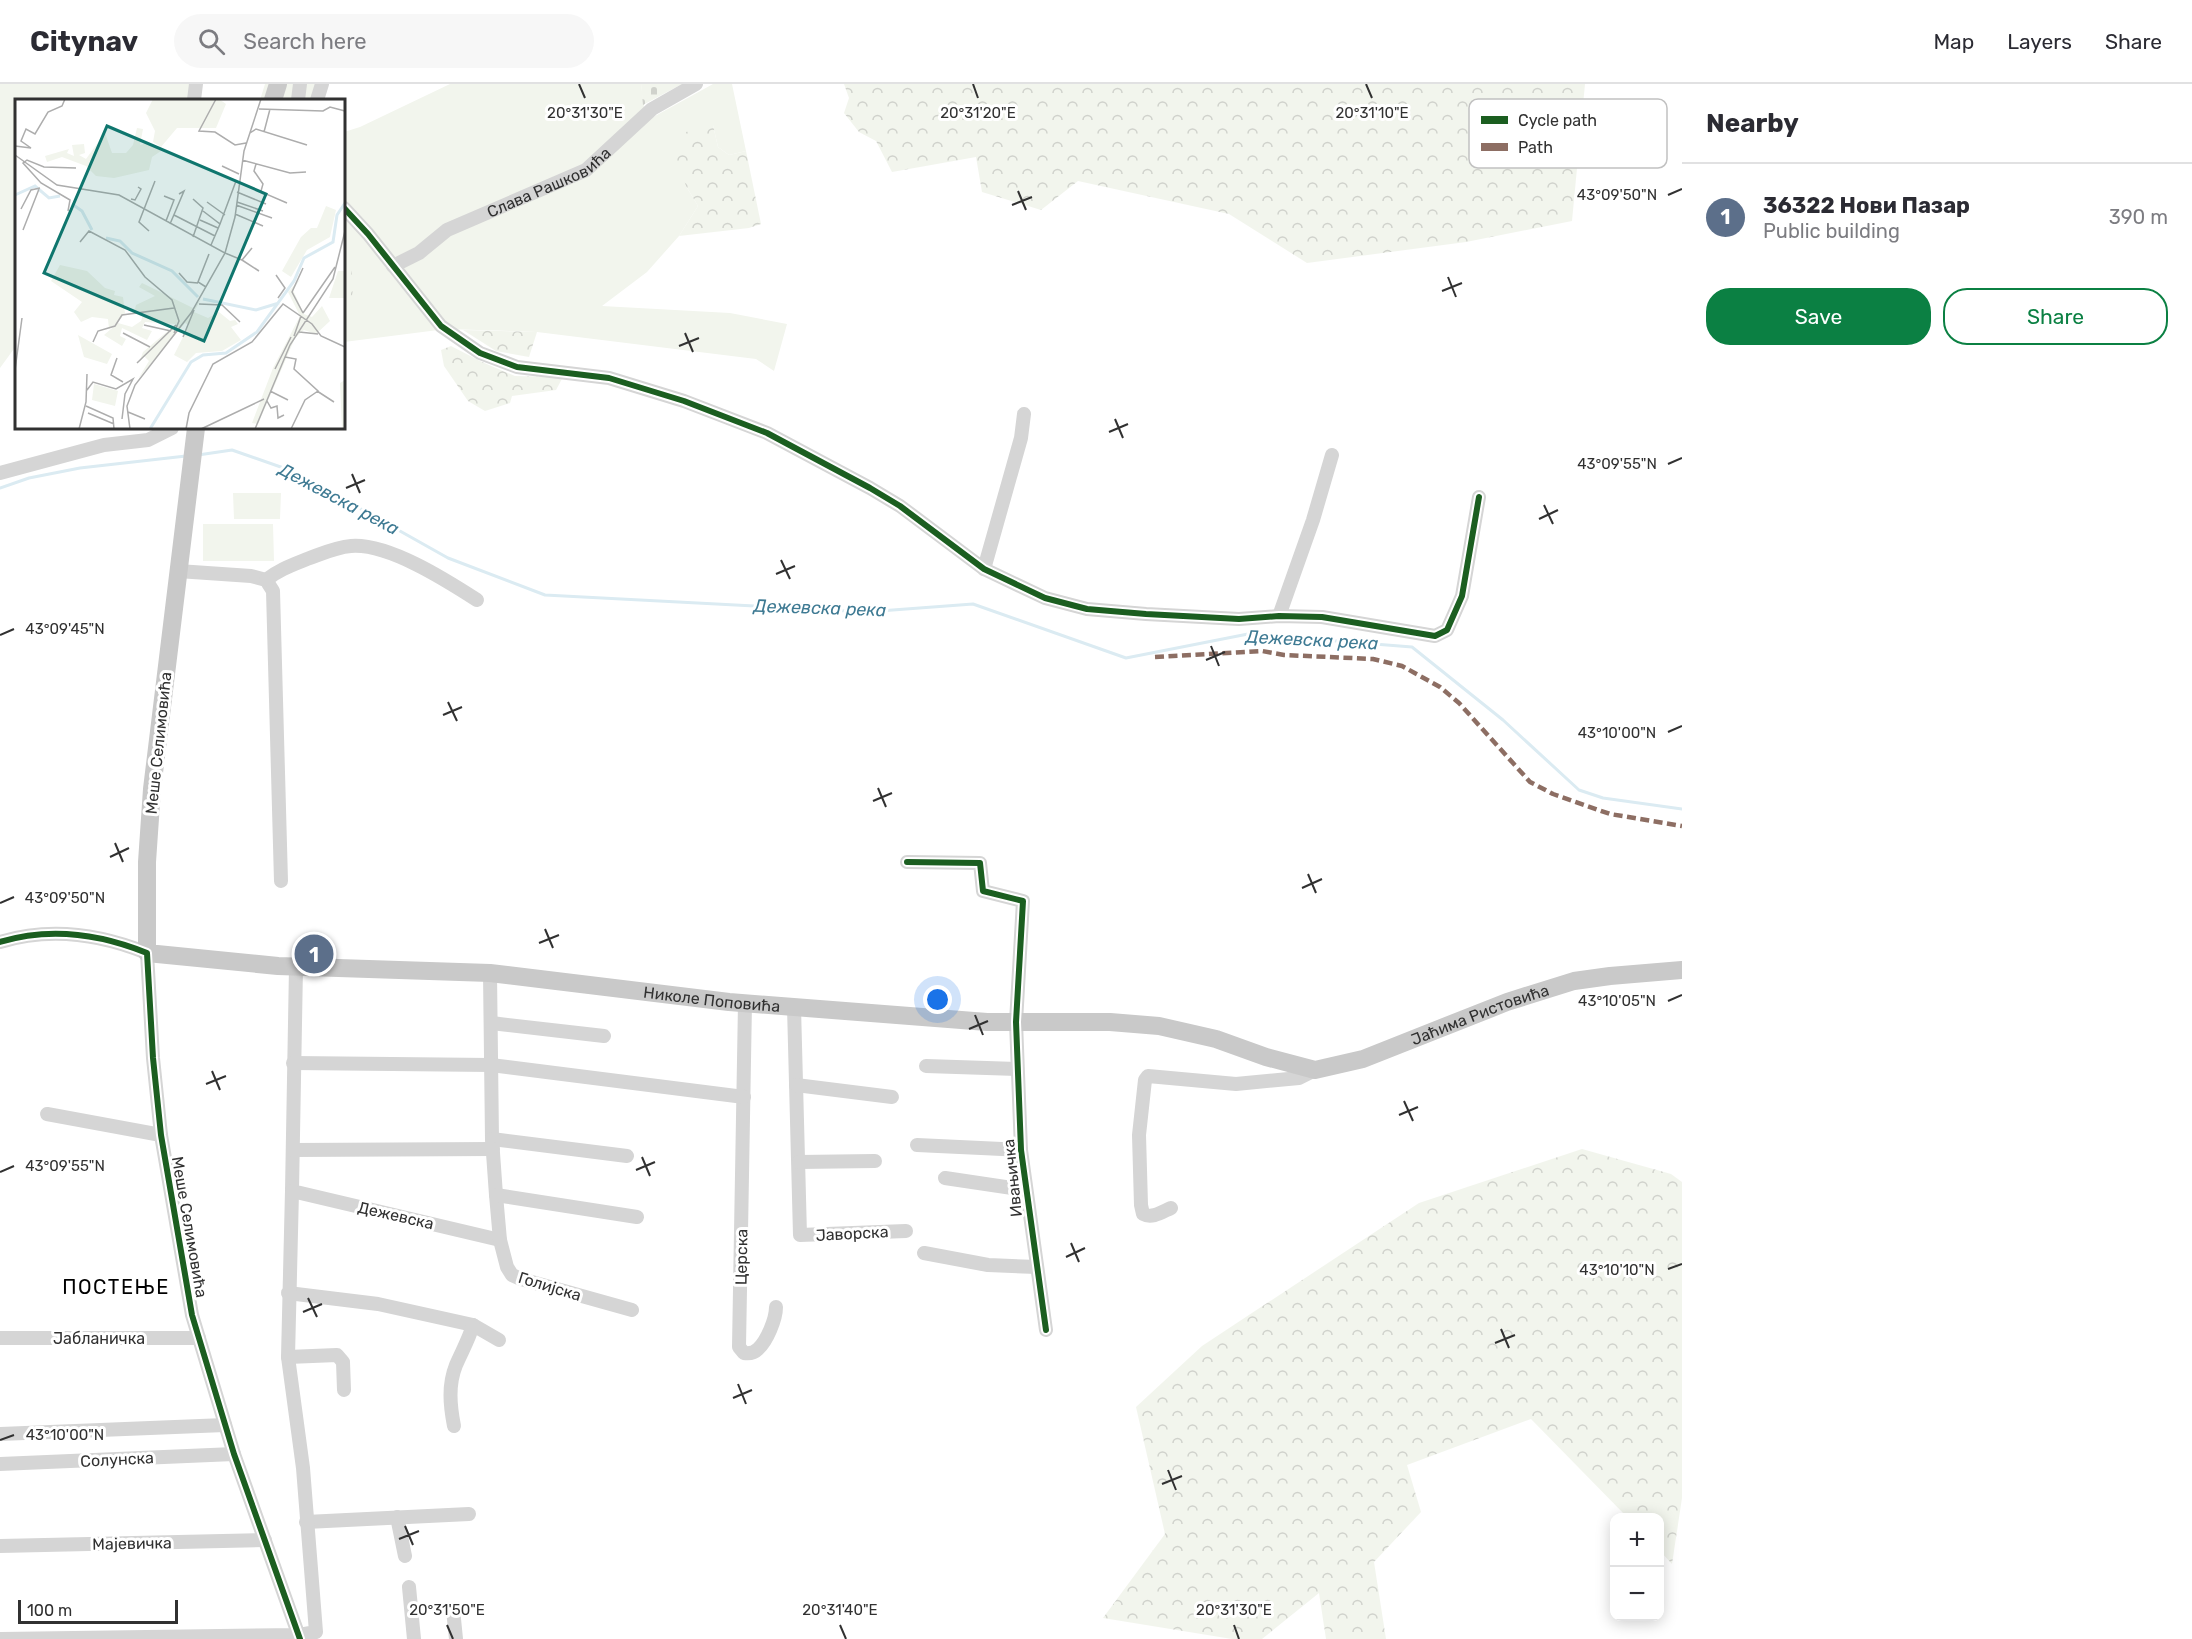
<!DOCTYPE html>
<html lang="en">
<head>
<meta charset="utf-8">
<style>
  body { margin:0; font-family:Rubik,sans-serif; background:#f7f7f7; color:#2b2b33 }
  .controls { position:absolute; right:18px; bottom:18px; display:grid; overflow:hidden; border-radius:12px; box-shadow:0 3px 15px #0003 }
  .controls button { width:54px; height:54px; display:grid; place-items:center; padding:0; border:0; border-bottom:2px solid #e1e1e2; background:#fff; color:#2b2b33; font:30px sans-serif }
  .scale { position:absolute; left:18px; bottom:15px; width:160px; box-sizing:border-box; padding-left:6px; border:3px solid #313131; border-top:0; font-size:16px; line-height:21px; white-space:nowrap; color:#313131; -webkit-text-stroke:4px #fff; paint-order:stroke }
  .you { position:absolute; left:938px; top:916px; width:21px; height:21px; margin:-15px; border:4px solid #fff; border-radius:50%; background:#1a73e8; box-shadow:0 0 0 9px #1a73e833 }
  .badge { display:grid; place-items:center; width:39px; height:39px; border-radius:50%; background:#0b8043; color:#fff; font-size:20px; font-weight:700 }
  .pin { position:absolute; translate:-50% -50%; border:3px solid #fff; box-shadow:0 2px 6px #0006 }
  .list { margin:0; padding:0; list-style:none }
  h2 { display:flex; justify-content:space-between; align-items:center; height:78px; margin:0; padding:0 24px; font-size:26px }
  h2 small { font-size:20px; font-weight:400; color:#7c7c81 }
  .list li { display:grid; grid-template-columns:39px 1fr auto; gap:18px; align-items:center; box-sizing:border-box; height:108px; padding:0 24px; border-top:2px solid #e1e1e2 }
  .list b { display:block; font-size:22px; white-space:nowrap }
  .list p { margin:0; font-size:20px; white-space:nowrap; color:#7c7c81 }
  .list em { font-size:20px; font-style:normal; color:#7c7c81 }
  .actions { display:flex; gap:12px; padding:18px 24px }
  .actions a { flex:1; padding:14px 0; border:2px solid #0b8043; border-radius:24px; text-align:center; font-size:21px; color:#0b8043 }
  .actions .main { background:#0b8043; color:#fff }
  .icon { flex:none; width:33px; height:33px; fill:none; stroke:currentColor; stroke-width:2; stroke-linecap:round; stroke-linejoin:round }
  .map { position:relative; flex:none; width:1682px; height:1555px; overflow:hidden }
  header { display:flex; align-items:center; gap:36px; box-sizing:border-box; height:84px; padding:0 30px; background:#fff; border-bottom:2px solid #e1e1e2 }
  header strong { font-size:28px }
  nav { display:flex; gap:33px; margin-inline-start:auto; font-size:21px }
  .search { width:420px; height:54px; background:#f7f7f7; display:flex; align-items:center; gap:15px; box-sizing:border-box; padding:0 21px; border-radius:33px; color:#7c7c81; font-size:22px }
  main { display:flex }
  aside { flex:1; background:#fff }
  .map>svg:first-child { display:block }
  .green { fill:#f2f5ed }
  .forest { fill:url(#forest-crowns) }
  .cemetery { fill:url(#cemetery-stones) }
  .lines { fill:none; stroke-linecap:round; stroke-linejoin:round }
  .stream { stroke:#dbebf2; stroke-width:3 }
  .minor { stroke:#d5d5d5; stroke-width:14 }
  .major { stroke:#c9c9c9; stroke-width:18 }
  .quiet { stroke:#8d6e63; stroke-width:4.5; stroke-dasharray:9 4.5; stroke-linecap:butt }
  .cycleway-casing { stroke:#fff; stroke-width:10 }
  .cycleway { stroke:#1b5e20; stroke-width:6 }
  .ticks { fill:none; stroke:#313131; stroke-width:2 }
  .labels { text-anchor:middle; stroke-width:6; stroke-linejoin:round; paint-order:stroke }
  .street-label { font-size:16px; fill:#313131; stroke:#fff }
  .water-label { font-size:18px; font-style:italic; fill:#3e7a93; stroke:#fff }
  .quarter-label { font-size:20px; letter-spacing:1.5px; fill:#000; stroke:#fff }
  .inset-river { fill:none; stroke:#dbebf2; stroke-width:3 }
  .inset-road { fill:none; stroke:#adadad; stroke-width:1.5 }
  .view { fill:#0f766e; fill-opacity:0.15; stroke:#0f766e; stroke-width:3 }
  .inset-edge { fill:none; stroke:#313131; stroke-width:3 }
  .key { fill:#fff; stroke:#c1c1c1; stroke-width:1.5 }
  .key-label { font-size:16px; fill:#313131 }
  .ticks-label { font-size:15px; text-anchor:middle; fill:#313131; stroke:#fff; stroke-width:6; stroke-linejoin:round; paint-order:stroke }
</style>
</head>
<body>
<header>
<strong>Citynav</strong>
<div class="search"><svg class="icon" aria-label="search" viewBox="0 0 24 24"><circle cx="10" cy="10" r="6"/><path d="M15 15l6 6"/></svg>Search here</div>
<nav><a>Map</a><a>Layers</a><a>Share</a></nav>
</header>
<main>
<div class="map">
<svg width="1682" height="1555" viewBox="0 0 1682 1555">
  <defs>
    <pattern id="forest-crowns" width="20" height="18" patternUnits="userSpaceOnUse" patternTransform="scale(1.5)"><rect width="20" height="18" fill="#f2f5ed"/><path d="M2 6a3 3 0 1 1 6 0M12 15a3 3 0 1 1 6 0" fill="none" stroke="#d0d2cc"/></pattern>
    <pattern id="cemetery-stones" width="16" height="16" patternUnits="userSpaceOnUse" patternTransform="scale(1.5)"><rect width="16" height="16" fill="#f2f5ed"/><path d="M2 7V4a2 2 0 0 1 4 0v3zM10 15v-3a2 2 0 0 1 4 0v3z" fill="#d0d2cc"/></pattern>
  </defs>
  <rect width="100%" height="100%" fill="#fff"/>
  <!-- green -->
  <path class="green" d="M 0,0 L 201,0 L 199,16 L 16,16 L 16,262 L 0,284 Z
    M 265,0 L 322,0 L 317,16 L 260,16 Z
    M 450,0 L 641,0 L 646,37 L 713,0 L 732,0 L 746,67 L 729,71 L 718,63 L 713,41 L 686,102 L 698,122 L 679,152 L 647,188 L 602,222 L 730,229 L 787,240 L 774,287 L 756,275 L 537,248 L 446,245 L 344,258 L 344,48 L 360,43 Z
    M 233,409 L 281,409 L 280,435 L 234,435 Z
    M 203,440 L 273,440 L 274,477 L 203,477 Z"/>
  <!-- forest -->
  <path class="forest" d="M 844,0 L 1585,0 L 1572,137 L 1466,158 L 1307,179 L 1229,130 L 1078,97 L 1041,126 L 982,108 L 976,73 L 892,88 L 876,57 L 859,48 L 844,29 L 849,14 Z
    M 713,41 L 718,63 L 729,71 L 746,67 L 761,140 L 749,144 L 679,152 L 698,122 L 686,102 L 674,69 L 686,48 Z
    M 463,246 L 537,248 L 529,273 L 496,267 Z
    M 451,262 L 482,278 L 515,292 L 563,293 L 556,306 L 512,312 L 510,319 L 485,327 L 468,317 L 444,282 L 441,266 Z
    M 1582,1065 L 1671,1090 L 1682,1098 L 1682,1414 L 1672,1480 L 1660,1467 L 1660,1434 L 1627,1433 L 1531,1335 L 1407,1381 L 1421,1428 L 1374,1478 L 1386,1555 L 1326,1555 L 1319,1509 L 1262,1555 L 1232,1555 L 1103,1534 L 1165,1450 L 1136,1323 L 1202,1262 L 1419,1119 Z"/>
  <!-- cemetery -->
  <path class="cemetery" d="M 641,0 L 682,0 L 643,21 Z
    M 344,152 L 354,201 L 352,211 L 344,214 Z"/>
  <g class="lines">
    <!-- stream -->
    <path class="stream" d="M 198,371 L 232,366 L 295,388 L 448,474 L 545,511 L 866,528 L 973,520 L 1126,574 L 1248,550 L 1412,563 L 1503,636 L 1579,706 L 1603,714 L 1682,725
      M 0,404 L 29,394 L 80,384 L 186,372"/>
    <!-- minor -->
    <g class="minor">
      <path d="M 194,16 L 196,0"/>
      <path d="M 298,16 L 300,0"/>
      <path d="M 317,16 L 322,0"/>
      <path d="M 344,124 L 368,150 L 441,242 L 480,269 L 517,283 L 609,294 L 684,317 L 767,349 L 870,404 L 900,422 L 984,485 L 1045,514 L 1087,525 L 1146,530 L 1239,535 L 1279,532 L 1322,533 L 1435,552 L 1447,546 L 1462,512 L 1479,413"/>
      <path id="s1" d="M 393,182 L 419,169 L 447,146 L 586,86 L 652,25 L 696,0"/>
      <path d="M 0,389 L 104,361 L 148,356 L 172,344"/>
      <path d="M 984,485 L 1021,354 L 1024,330"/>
      <path d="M 178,487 L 251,492 L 266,496 L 273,507 L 281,797"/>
      <path d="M 266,496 C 278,486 292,481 307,475 C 321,470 336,463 351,462 C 388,459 446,496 477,516"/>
      <path d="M 1279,532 L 1313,436 L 1332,371"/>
      <path d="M 907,778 L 980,779 L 983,807 L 1023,817 L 1016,938 L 1021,1066 L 1046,1246"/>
      <path d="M 0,858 C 49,843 100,850 147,869 L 153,974 L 161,1051 L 192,1231 L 234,1370 L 300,1555"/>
      <path d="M 296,883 L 292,1107 L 500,1156"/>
      <path d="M 490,889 L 492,1055 L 496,1111 L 500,1156 L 507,1183 L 512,1191 L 521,1195 L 632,1226"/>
      <path d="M 745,919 L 739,1263 L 744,1269 C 750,1270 754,1269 758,1265 C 767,1257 776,1235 776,1223"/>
      <path d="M 794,923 L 800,1151 L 906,1147"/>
      <path d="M 491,939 L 604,952"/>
      <path d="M 293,979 L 491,981 L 744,1013"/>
      <path d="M 926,982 L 1017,985"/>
      <path d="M 796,1001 L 892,1013"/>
      <path d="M 47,1030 L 161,1051"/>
      <path d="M 492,1055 L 627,1072"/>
      <path d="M 917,1061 L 1021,1066"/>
      <path d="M 293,1066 L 493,1065"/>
      <path d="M 799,1078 L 875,1077"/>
      <path d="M 945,1094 L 1026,1106"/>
      <path d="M 496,1111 L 637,1133"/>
      <path d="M 1171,1124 C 1162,1128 1152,1135 1143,1130 L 1141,1121 L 1139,1051 L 1145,996 L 1148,992 L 1236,1000 L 1299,994 L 1315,986"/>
      <path d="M 924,1169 L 988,1181 L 1037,1183"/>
      <path d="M 288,1209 L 378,1220 L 473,1241 L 499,1256"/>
      <path d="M 0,1254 L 199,1254"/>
      <path d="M 288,1273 L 337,1271 L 343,1278 L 344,1306"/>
      <path d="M 454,1342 C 450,1321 448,1301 456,1281 C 462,1267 469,1255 473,1241"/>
      <path d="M 0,1350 L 225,1341"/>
      <path d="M 0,1380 L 234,1370"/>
      <path d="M 397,1433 L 405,1472"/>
      <path d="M 306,1438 L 469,1430"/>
      <path d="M 0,1462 L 265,1456"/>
      <path d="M 409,1503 L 414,1555"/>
      <path d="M 453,1525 L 456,1555"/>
      <path d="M 1,1555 L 299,1551 L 316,1548 L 303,1384 L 288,1273 L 292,1107"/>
    </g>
    <!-- major -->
    <g class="major">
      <path d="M 273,16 L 278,0"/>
      <path id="s2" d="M 196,344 L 152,705 L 147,778 L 147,869 L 278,882 L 490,889 L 729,918 L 987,938 L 1110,938 L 1159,942 L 1216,955 L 1266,973 L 1315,986 L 1363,975 L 1507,918 L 1574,897 L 1610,892 L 1682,886"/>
    </g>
    <!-- quiet -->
    <path class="quiet" d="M 1155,573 L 1262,567 L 1284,571 L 1373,575 L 1402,582 L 1440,603 L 1459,619 L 1530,698 L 1553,710 L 1610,730 L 1682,742"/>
    <!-- cycleway casing -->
    <g class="cycleway-casing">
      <path id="cycleway" d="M 344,124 L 368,150 L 441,242 L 480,269 L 517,283 L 609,294 L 684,317 L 767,349 L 870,404 L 900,422 L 984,485 L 1045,514 L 1087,525 L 1146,530 L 1239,535 L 1279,532 L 1322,533 L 1435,552 L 1447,546 L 1462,512 L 1479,413
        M 907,778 L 980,779 L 983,807 L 1023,817 L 1016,938 L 1021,1066 L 1046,1246
        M 0,858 C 49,843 100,850 147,869 L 153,974 L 161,1051 L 192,1231 L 234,1370 L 300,1555"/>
    </g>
    <!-- cycleway -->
    <use href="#cycleway" class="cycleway"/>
  </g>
  <!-- ticks -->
  <path class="ticks" d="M 579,0 L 585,14M 973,0 L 978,14M 1366,0 L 1372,14M 1018,107 L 1026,126M 1668,111 L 1682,105M 1012,121 L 1032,113M 1448,193 L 1456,213M 1442,207 L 1462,199M 685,249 L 693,268M 679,262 L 699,254M 1115,335 L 1123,354M 1109,348 L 1128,340M 1668,380 L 1682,374M 352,390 L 360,409M 346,404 L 365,396M 1544,421 L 1553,440M 1539,435 L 1558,426M 781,476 L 790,495M 776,490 L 795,482M 0,551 L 14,545M 1211,562 L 1219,582M 1206,576 L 1225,568M 448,618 L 457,637M 443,631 L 462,623M 1668,648 L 1682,642M 878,704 L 886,723M 873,717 L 892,709M 115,759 L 123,778M 110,773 L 129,764M 1308,790 L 1316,809M 1302,804 L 1322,795M 0,819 L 14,813M 545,845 L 553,864M 539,859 L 559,851M 1668,917 L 1682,911M 975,931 L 983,951M 969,945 L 988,937M 212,987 L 220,1006M 206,1000 L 226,992M 1404,1017 L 1413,1037M 1399,1031 L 1418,1023M 642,1073 L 650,1092M 636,1086 L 655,1078M 0,1088 L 14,1082M 1071,1159 L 1079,1178M 1066,1173 L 1085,1164M 1668,1185 L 1682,1180M 308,1214 L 317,1233M 303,1228 L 322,1220M 1501,1245 L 1509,1264M 1495,1259 L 1515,1251M 738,1300 L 746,1320M 733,1314 L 752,1306M 0,1356 L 14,1351M 1168,1386 L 1176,1406M 1162,1400 L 1182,1392M 405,1442 L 413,1461M 399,1455 L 419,1447M 447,1541 L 453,1555M 840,1541 L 846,1555M 1234,1541 L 1239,1555"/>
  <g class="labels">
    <!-- street labels -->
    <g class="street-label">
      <text dy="6" stroke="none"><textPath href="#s1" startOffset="178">Слава Рашковића</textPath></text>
      <text transform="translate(158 659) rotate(-84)" y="6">Меше Селимовића</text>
      <text dy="6" stroke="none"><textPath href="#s2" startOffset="1095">Николе Поповића</textPath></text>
      <text dy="6" stroke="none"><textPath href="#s2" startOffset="1880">Јаћима Ристовића</textPath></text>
      <text transform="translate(1012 1094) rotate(-96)" y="6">Ивањичка</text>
      <text transform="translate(396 1131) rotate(13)" y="6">Дежевска</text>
      <text transform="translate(190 1143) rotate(80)" y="6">Меше Селимовића</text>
      <text transform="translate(852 1149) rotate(-3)" y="6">Јаворска</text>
      <text transform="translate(741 1173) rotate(-89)" y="6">Церска</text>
      <text transform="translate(550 1202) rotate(17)" y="6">Голијска</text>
      <text x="99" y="1260">Јабланичка</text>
      <text transform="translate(117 1375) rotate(-3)" y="6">Солунска</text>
      <text transform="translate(132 1459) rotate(-1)" y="6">Мајевичка</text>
    </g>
    <!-- water labels -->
    <g class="water-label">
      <text transform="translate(339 415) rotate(28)" y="6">Дежевска река</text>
      <text transform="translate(820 524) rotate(2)" y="6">Дежевска река</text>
      <text transform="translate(1312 556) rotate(3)" y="6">Дежевска река</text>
    </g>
    <!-- quarter labels -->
    <g class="quarter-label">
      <text x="116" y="1210">ПОСТЕЊЕ</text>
    </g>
  </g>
  <!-- overview -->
  <g transform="translate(15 15)">
    <rect width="330" height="330" fill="#fff"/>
    <path d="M 286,179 L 278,191 L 289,215 L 297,218 L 307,207 L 315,222 L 301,235 L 289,231 L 280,239 L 243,325 L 237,324 L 258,269 L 285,217 L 273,193 ZM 127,184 L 178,209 L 186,200 L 179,213 L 193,219 L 204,213 L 215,222 L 220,221 L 223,225 L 216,228 L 226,241 L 207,252 L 181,254 L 172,263 L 159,256 L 174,226 L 170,224 L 123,280 L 134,262 L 129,257 L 124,264 L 128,253 L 161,225 L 130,223 L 127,229 L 137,232 L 132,241 L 107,229 L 105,237 L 111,240 L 107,247 L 89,236 L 103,224 L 117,228 L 126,222 L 129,213 L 119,214 L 121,206 L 140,197 L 124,188 ZM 63,236 L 97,255 L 92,265 L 69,258 ZM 79,285 L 103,292 L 100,307 L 77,301 Z" fill="#f2f5ed"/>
    <path d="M 138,0 L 204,0 L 211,5 L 201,29 L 162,29 L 146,48 L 138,43 L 140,32 L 131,14 ZM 122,29 L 128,30 L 125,46 L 132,44 L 146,52 L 137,58 L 134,71 L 99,79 L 81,77 L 71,67 L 47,58 L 32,63 L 30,57 L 54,50 L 52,54 L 59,57 L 57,46 L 69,45 L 70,54 L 64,56 L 71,60 L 90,34 L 97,54 L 111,54 L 118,46 ZM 311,107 L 321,111 L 315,138 L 292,151 L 276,178 L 267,172 L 286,138 L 296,129 L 302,129 ZM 45,166 L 72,172 L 90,189 L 100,192 L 99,196 L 108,198 L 110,214 L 102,224 L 94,230 L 93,220 L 77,218 L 66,223 L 59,213 L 67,203 L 36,182 ZM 323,172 L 330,172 L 330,199 L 314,199 ZM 330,281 L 330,330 L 327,330 L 325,284 Z" fill="#f2f5ed"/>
    <path class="inset-river" d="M 0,96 L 20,87 L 34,99 L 45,97M 57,105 L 67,112 L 77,131M 91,139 L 105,142 L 117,154 L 157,172 L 183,198M 188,200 L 241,211 L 264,204M 135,330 L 176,263 L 188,256 L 211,254 L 242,233 L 279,182 L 289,159 L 318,143 L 322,116 L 330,104"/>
    <path class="inset-road" d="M 201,0 L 184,32 L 200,33 L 220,46 L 231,44M 244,10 L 308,12 L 315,8 L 330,12M 249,33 L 255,10M 235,34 L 241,30 L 292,46M 0,47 L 16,49 L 6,42 L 11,30 L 20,35 L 33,13 L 47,7 L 50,0M 0,56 L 42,86 L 104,96 L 210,154 L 176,214 L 120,286 L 112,307 L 115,330M 227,61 L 275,74 L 291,73M 241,65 L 239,72 L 248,85 L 246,92M 207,67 L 224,75M 222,93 L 251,105M 149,97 L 159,101 L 151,122M 116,100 L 120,101 L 126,90 L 123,88M 192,103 L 210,116M 222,103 L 248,112M 221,106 L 257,119M 6,110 L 16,91 L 25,89M 53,112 L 55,101 L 26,84 L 8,64 L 12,61 L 29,68 L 61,69M 188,112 L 205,125 L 196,146M 220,115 L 248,127M 159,116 L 200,137M 185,121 L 203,129M 155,125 L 169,92 L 164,95M 205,125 L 221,82 L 272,104M 8,131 L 24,90M 134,132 L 124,123 L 140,82M 178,138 L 188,109 L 178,100M 65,143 L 74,132 L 110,151 L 130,178 L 157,201 L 164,222 L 159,234M 237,149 L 227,161 L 210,154 L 220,118 L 229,52 L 246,0M 227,161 L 244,172M 288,169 L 277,193 L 288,214M 164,174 L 172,183 L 183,184M 261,176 L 270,189 L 263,199M 191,188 L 183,183 L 194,155M 184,205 L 207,206 L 225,223M 288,214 L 320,168M 129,226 L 156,232M 284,233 L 303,235M 108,234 L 135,248M 279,237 L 286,217M 168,238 L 179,211M 78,243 L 83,232 L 100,227 L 107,216 L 159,209M 270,258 L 281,260 L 279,270 L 303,292 L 290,301 L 276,330M 102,259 L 96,276 L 108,283M 122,264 L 161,226M 260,270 L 276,238M 0,271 L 7,219M 72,291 L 78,283 L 101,290 L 118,280 L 110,295 L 107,320M 255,292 L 273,301M 302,292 L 319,303M 252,302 L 256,309 L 262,307 L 263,319 L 269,316M 71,307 L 98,319 L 99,330M 113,313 L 130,320M 73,314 L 99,325M 64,330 L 71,303 L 72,275M 171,330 L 174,314 L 198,265 L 237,243 L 268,205 L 297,225 L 306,237 L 330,248M 186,330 L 249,300M 240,330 L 275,246 L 318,180 L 330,132"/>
    <path class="view" d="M 92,27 L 251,95 L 189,242 L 29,174 Z"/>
    <rect width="330" height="330" class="inset-edge"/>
  </g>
  <!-- legend -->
  <rect x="1469" y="15" width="198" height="69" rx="9" class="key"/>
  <rect x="1481" y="32" width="27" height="8" fill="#1b5e20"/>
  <rect x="1481" y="59" width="27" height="8" fill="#8d6e63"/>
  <g class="key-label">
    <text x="1518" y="42">Cycle path</text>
    <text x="1518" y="69">Path</text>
  </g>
  <g class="ticks-label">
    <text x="585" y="34">20°31'30"E</text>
    <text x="978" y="34">20°31'20"E</text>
    <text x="1372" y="34">20°31'10"E</text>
    <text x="1617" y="116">43°09'50"N</text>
    <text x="1617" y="385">43°09'55"N</text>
    <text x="65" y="550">43°09'45"N</text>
    <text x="1617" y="654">43°10'00"N</text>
    <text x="65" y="819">43°09'50"N</text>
    <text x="1617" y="922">43°10'05"N</text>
    <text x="65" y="1087">43°09'55"N</text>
    <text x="1617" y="1191">43°10'10"N</text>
    <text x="65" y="1356">43°10'00"N</text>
    <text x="447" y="1531">20°31'50"E</text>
    <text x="840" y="1531">20°31'40"E</text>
    <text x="1234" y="1531">20°31'30"E</text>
  </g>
</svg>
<div class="controls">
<button>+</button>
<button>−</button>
</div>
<div class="scale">100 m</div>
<div class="you"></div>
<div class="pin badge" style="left:314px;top:870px;background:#5c6f8a">1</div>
</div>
<aside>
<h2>Nearby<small></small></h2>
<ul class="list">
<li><span class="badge" style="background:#5c6f8a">1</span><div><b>36322 Нови Пазар</b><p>Public building</p></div><em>390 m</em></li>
</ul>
<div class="actions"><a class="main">Save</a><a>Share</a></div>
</aside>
</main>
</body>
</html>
